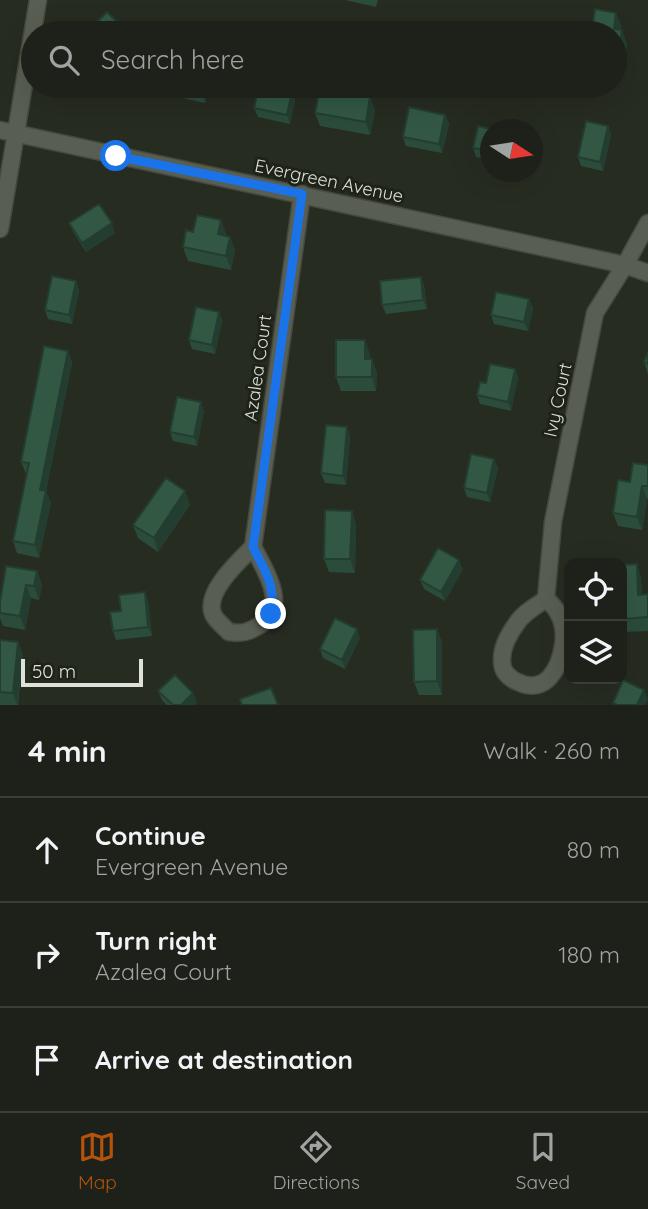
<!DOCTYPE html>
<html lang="en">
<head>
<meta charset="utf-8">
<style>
  body { margin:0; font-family:Quicksand,sans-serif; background:#2a2e26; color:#f1f3f6 }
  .controls { position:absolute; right:21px; bottom:21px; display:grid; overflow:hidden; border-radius:14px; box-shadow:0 7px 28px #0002 }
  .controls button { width:63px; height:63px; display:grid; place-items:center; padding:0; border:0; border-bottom:2px solid #3b3e38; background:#1d2119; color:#f1f3f6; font:35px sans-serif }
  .compass { position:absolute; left:480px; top:119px; width:63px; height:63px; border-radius:50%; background:#1d2119; box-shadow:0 7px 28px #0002; rotate:102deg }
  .scale { position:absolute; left:21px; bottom:18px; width:122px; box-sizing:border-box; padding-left:7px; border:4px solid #dde1d9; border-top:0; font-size:19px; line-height:24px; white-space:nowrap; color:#dde1d9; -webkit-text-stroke:5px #1e2217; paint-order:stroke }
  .stop { position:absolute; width:21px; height:21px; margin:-16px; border:5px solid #1a73e8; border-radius:50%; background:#fff }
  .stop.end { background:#1a73e8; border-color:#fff; box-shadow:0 2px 7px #0008 }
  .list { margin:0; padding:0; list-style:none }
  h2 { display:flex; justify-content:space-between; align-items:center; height:91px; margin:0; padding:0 28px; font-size:30px }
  h2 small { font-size:23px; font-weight:400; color:#a0a3a2 }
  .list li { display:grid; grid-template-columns:46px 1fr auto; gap:21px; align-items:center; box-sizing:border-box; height:105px; padding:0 28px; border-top:2px solid #3b3e38 }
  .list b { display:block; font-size:26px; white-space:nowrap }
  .list p { margin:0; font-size:23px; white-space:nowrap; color:#a0a3a2 }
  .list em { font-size:23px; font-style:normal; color:#a0a3a2 }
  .icon { flex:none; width:38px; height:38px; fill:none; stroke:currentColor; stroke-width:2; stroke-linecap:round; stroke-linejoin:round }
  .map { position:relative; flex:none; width:648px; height:705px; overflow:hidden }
  .search { position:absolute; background:#1d2119; box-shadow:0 7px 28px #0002; left:21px; right:21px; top:21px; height:77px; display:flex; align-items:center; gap:18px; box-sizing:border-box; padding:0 24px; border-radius:38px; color:#a0a3a2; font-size:26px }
  .sheet { height:406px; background:#1d2119 }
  nav { display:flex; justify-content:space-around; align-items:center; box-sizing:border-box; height:98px; border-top:2px solid #3b3e38; background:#1d2119; font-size:19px; color:#a0a3a2 }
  nav a { display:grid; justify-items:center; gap:4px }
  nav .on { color:#b45309 }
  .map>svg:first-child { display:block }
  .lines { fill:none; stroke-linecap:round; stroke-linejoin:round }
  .street-casing { stroke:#454940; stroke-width:19 }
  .street { stroke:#595e52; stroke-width:16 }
  .wall { fill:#2b4c3a }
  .shaded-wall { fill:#233e30 }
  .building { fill:#325844; stroke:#233e30; stroke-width:2 }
  .route { stroke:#1a73e8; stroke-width:9 }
  .labels { text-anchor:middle; stroke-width:6; stroke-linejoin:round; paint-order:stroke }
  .street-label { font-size:18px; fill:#dde1d9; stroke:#1e2217 }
</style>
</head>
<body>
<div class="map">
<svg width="648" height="705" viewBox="0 0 648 705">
  <rect width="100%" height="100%" fill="#272c21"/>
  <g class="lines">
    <!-- street casing -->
    <g class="street-casing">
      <path id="street" d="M 0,130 L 625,265 L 648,273
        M 0,229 L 38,0
        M 253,547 L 302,194
        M 253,547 C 264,568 290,607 260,625 C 249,632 242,634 229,632 C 224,627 217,621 214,616 C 202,594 239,561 253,547 Z
        M 546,599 L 553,522 L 595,313 L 625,265 L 648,223
        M 546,599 C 560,610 566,627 563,646 C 559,670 545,695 518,682 C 512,680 505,674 503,668 C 499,652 508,635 517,623 C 523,613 536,606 546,599 Z"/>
    </g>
    <!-- street -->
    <use href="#street" class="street"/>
  </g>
  <!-- wall -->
  <path class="wall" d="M 345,0 L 378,0 L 376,7 Z
    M 616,13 L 621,26 L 621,30 L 627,44 L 621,78 L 615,77 L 615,33 L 593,33 L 592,30 Z
    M 162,86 L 209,86 L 205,103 L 165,94 Z
    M 370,97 L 375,111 L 370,135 L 320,126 L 315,113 Z
    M 295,100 L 290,124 L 258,117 L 254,108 Z
    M 445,115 L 449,124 L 442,153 L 406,146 L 403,137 Z
    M 608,126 L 611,135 L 603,171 L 581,166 L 578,157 Z
    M 491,130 L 491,160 L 476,157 L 473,148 Z
    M 69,223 L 115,233 L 86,252 L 73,232 Z
    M 193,232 L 226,233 L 226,236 L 230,237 L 235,250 L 231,270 L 188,261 L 183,247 Z
    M 421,277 L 424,286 L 427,309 L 386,314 L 382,305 Z
    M 76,281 L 79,291 L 72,324 L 48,319 L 45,310 Z
    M 529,299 L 533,308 L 528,331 L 494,324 L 491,315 Z
    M 219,312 L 222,321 L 215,354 L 192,349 L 189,340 Z
    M 68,351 L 72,363 L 46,491 L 51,503 L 39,558 L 17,553 L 13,541 L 27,474 L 26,474 L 21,462 Z
    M 648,352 L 648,374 L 644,362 Z
    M 370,354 L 370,359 L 372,359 L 377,373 L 376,391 L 341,391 L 336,377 Z
    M 515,369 L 518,378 L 511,411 L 480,404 L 477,395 L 486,383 Z
    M 204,411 L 197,446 L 173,441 L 170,432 Z
    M 347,427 L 350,436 L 346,485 L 325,483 L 321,473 Z
    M 494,459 L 498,468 L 490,502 L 467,497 L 464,488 Z
    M 648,465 L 648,499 L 647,499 L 642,530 L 618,526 L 613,513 L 630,482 Z
    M 185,491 L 190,505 L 158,552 L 138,538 L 133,525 Z
    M 352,511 L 356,525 L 355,573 L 329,572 L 324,559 Z
    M 637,564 L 641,578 L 642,595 L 648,594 L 648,631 L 624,632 L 622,628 L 622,565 Z
    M 463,569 L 445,601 L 424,589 L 420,580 Z
    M 37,571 L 42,585 L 39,600 L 31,598 L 25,630 L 3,626 L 0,618 L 0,602 Z
    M 148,601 L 152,636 L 116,640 L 113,631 Z
    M 437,629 L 442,643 L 442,695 L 419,695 L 414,682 Z
    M 360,638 L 345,669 L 323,658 L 320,649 Z
    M 0,640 L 18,642 L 23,655 L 18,705 L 0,705 Z
    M 158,691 L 197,702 L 194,705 L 167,705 L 162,700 Z"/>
  <!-- shaded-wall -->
  <path class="shaded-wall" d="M 616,13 L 621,26 L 618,42 L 614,29 Z
    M 120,25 L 123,33 L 116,33 L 115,30 Z
    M 622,30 L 627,44 L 621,78 L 616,65 Z
    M 204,86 L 209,86 L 205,103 L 202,94 Z
    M 292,91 L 295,100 L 290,124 L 287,115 Z
    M 370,97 L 375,111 L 370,135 L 366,122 Z
    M 445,115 L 449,124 L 442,153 L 439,144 Z
    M 608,126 L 611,135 L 603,171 L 600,162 Z
    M 221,220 L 226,233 L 223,248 L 218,234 Z
    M 112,223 L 115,233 L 86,252 L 82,243 Z
    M 230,237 L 235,250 L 231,270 L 226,256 Z
    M 421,277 L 424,286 L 427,309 L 423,300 Z
    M 76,281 L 79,291 L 72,324 L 69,315 Z
    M 529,299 L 533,308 L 528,331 L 524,322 Z
    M 219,312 L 222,321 L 215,354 L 212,345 Z
    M 365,340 L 370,354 L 370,373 L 365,359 Z
    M 68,351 L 72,363 L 46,491 L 51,503 L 39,558 L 35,545 L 40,490 Z
    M 372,359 L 377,373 L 376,391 L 372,377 Z
    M 515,369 L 518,378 L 511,411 L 508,402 Z
    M 201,402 L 204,411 L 197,446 L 194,437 Z
    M 347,427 L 350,436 L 346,485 L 343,476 Z
    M 494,459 L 498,468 L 490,502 L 487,493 Z
    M 642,486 L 647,499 L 642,530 L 637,517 Z
    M 185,491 L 190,505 L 158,552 L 154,538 Z
    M 352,511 L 356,525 L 355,573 L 350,559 Z
    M 459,560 L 463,569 L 445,601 L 441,592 Z
    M 637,564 L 641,578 L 643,608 L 638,595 Z
    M 37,571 L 42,585 L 39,600 L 34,586 Z
    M 26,585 L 31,598 L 25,630 L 20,616 Z
    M 145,592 L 148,601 L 152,636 L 148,627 Z
    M 357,629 L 360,638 L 345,669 L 342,660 Z
    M 437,629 L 442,643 L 442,695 L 437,681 Z
    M 18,642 L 23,655 L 17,705 L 13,693 Z
    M 644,690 L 648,699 L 645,705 L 637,705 Z
    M 193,693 L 197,702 L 194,705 L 181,705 Z"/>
  <!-- building -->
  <path class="building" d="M 595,9 L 616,13 L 614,29 L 622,30 L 616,65 L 615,65 L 615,33 L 597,33 L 598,30 L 592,30 Z
    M 107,12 L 120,25 L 115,30 L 118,33 L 99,33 L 92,27 Z
    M 164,86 L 204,86 L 202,94 Z
    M 259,86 L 266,86 L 292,91 L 287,115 L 254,108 Z
    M 320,88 L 370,97 L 366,122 L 315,113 Z
    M 409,107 L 445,115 L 439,144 L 403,137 Z
    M 586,121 L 608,126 L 600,162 L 578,157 Z
    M 478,126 L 495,130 L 491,130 L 491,151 L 473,148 Z
    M 99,204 L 112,223 L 82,243 L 69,223 Z
    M 197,215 L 221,220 L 218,234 L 230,237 L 226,256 L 183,247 L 186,230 L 193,232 Z
    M 52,276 L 76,281 L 69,315 L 45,310 Z
    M 421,277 L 423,300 L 382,305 L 380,281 Z
    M 496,292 L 529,299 L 524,322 L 491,315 Z
    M 196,307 L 219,312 L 212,345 L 189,340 Z
    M 336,340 L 365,340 L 365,359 L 372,359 L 372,377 L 336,377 Z
    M 44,346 L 68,351 L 40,490 L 46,491 L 35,545 L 13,541 L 29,463 L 21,462 Z
    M 648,352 L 648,364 L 644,362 Z
    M 490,364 L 515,369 L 508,402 L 477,395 L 480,382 L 486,383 Z
    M 177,397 L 201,402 L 194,437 L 170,432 Z
    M 326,425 L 347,427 L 343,476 L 321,473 Z
    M 471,454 L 494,459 L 487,493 L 464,488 Z
    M 633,463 L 648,465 L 648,486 L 642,486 L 637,517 L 613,513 L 618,480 L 630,482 Z
    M 166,478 L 185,491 L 154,538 L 133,525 Z
    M 325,510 L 352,511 L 350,559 L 324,559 Z
    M 438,548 L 459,560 L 441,592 L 420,580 Z
    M 637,564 L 638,595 L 648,594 L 648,617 L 622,619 L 622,565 Z
    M 6,566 L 37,571 L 34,586 L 26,585 L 20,616 L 0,613 L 0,602 Z
    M 145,592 L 148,627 L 113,631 L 110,612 L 121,611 L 119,595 Z
    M 335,618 L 357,629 L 342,660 L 320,649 Z
    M 437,629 L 437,681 L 414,682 L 413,630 Z
    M 0,640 L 18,642 L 13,693 L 0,692 Z
    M 175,675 L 193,693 L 181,705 L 173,705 L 158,691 Z
    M 623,680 L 644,690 L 637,705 L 617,705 L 613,703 Z
    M 271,688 L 278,705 L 242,705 L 240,699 Z"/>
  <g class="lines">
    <!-- route -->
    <path class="route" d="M 116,156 L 302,194 L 253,547 C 265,572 276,584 271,614"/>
  </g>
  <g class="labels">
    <!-- street labels -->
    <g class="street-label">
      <text transform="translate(329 181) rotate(12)" y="6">Evergreen Avenue</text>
      <text transform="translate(258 368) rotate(-82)" y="6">Azalea Court</text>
      <text transform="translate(558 400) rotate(-78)" y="6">Ivy Court</text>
    </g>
  </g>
</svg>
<div class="controls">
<button><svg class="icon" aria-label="locate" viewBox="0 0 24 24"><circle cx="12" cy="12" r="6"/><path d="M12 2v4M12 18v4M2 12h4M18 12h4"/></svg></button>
<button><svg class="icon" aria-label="layers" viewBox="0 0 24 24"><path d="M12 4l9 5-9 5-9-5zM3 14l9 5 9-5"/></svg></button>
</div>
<svg class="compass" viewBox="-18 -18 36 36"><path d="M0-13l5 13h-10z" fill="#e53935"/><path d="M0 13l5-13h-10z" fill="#a0a3a2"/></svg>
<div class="scale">50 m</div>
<div class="stop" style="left:116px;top:156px"></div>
<div class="stop end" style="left:271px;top:614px"></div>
<div class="search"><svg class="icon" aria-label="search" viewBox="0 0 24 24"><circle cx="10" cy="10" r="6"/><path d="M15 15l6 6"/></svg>Search here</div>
</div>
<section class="sheet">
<h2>4 min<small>Walk · 260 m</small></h2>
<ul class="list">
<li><svg class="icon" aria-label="ahead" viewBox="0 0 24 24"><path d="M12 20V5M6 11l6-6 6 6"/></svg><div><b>Continue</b><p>Evergreen Avenue</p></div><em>80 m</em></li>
<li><svg class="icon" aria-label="right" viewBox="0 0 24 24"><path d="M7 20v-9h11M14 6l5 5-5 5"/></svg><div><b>Turn right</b><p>Azalea Court</p></div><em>180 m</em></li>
<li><svg class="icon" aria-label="arrive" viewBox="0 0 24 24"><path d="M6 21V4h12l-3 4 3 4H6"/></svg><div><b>Arrive at destination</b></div></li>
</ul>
</section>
<nav>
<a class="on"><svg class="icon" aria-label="map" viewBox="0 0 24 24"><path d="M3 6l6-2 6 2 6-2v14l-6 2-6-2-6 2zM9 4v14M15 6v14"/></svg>Map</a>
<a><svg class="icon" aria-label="directions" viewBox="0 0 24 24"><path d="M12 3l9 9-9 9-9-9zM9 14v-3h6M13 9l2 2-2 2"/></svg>Directions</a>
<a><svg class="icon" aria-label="saved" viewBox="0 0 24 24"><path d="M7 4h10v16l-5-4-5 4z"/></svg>Saved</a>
</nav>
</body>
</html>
